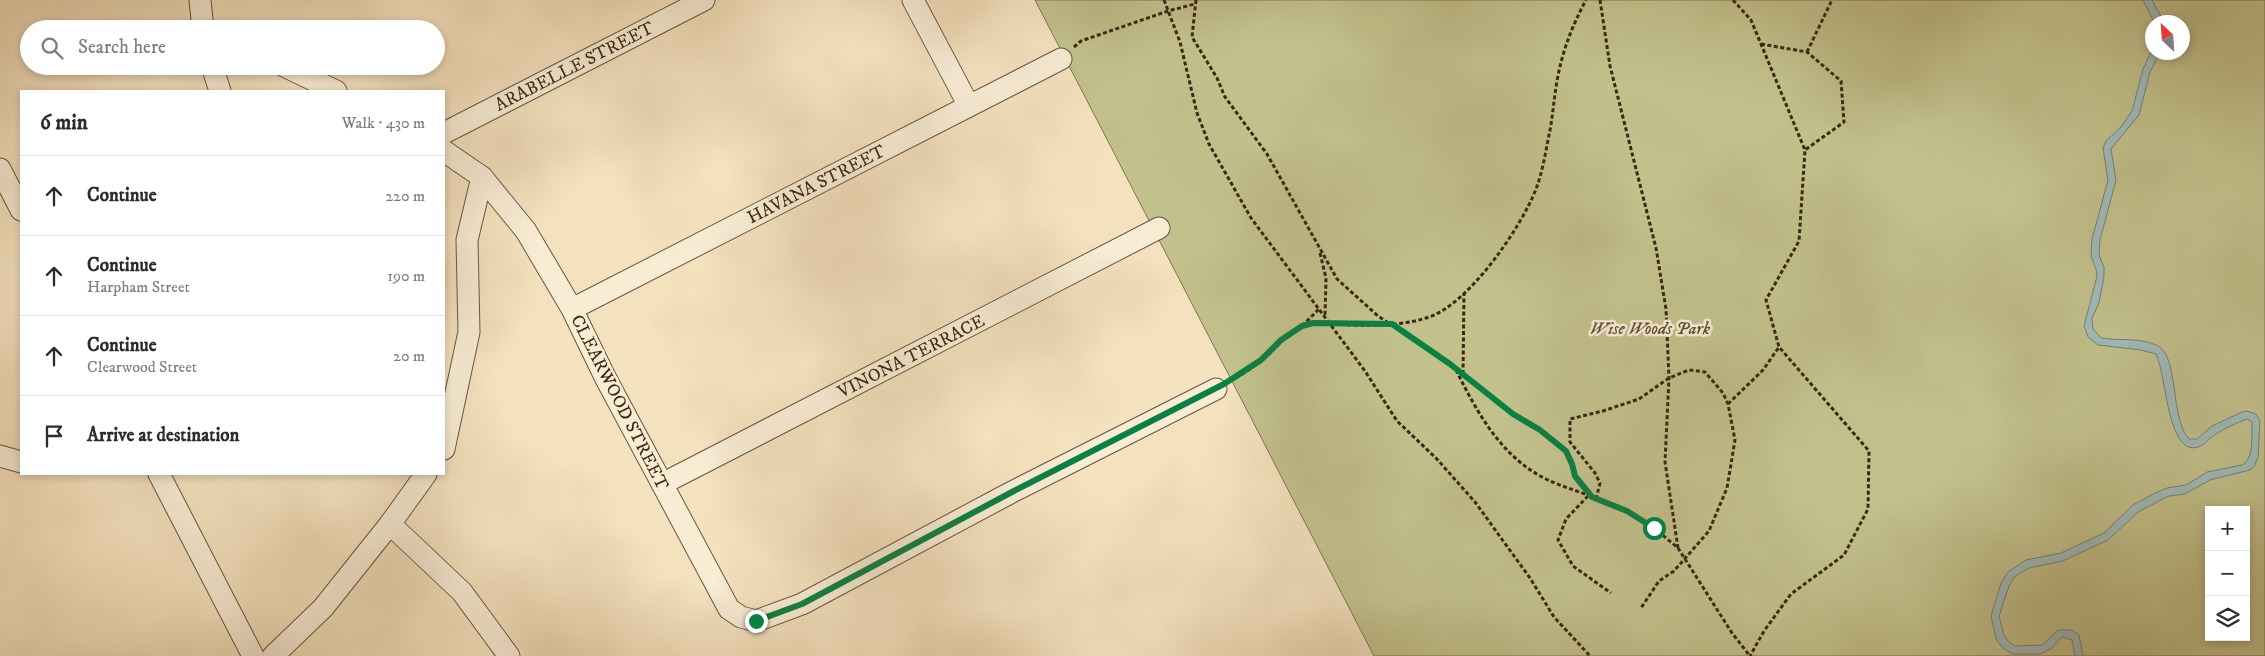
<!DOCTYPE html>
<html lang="en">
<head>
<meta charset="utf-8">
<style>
  body { margin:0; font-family:"IM FELL DW Pica",serif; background:#f7f7f7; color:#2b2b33 }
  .controls { position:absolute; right:15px; bottom:15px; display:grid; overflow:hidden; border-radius:0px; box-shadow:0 2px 8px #0003 }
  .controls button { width:45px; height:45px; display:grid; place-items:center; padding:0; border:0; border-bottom:1px solid #e1e1e2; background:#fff; color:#2b2b33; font:25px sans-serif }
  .compass { position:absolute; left:2145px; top:15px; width:45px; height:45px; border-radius:50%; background:#fff; box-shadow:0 2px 8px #0003; rotate:335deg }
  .stop { position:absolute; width:15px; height:15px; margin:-11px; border:4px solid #0b8043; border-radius:50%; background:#fff }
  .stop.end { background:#0b8043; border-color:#fff; box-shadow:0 1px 5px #0008 }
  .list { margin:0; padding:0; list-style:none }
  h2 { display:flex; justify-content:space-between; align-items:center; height:65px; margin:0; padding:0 20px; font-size:21px }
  h2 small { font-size:16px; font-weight:400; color:#7c7c81 }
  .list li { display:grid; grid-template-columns:32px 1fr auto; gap:15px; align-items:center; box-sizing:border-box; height:80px; padding:0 20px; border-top:1px solid #e1e1e2 }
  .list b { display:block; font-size:19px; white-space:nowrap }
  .list p { margin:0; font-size:16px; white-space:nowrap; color:#7c7c81 }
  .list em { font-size:16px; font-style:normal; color:#7c7c81 }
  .icon { flex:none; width:28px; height:28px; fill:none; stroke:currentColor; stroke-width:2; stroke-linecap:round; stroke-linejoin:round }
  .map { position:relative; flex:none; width:2265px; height:656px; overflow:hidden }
  .search { position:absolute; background:#fff; box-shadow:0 2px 8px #0003; left:20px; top:20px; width:425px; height:55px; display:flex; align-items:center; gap:12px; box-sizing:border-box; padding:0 18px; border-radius:28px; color:#7c7c81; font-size:19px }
  .panel { position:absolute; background:#fff; box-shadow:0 2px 8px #0003; left:20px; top:90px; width:425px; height:385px; border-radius:0px }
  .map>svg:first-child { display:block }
  .green { fill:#c2c18c; stroke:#7e7450; fill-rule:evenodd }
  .water { fill:#9fbbba; stroke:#778077 }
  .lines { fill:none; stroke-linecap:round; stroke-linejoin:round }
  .minor-casing { stroke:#68563e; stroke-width:23 }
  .path { stroke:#3a2813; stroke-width:3; stroke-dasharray:4 2.5; stroke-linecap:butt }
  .minor { stroke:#f8ecd5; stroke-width:21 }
  .route { stroke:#0b8043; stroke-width:6 }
  .labels { text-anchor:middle; stroke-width:5; stroke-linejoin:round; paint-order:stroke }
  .street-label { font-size:18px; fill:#3a2813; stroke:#f8ecd5 }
  .park-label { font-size:18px; font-style:italic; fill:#5c4e31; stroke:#f8ecd5 }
</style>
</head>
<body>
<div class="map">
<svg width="2265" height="656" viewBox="0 0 2265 656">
  <rect width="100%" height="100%" fill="#f4e1be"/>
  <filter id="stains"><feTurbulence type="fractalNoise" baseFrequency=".004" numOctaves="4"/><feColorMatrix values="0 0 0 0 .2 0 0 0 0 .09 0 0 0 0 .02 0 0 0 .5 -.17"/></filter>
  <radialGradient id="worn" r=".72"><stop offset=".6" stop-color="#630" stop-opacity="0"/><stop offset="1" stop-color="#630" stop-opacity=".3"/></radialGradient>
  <!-- green -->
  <path class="green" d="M 1035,0 L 2265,0 L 2265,656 L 1374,656 ZM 2152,22 L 2182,22 L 2182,52 L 2152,52 ZM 2209,510 L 2246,510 L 2246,637 L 2209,637 Z"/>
  <!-- water -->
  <path class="water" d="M 2143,0 L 2152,0 L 2164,22 L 2154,22 Z
    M 2152,50 L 2152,52 L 2160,53 L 2150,72 L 2139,115 L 2111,149 L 2116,180 L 2100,240 L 2099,255 L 2104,267 L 2104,277 L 2099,303 L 2092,318 L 2093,329 L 2101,338 C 2118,341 2142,337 2158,346 C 2179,357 2170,418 2189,439 L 2197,439 L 2212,426 L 2242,412 L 2247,411 L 2256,414 L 2260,421 L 2258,457 L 2254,467 L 2250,470 L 2210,480 L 2185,494 L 2169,496 L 2159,501 L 2138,512 L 2108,540 L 2063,561 L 2029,568 L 2014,577 L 2009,586 L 1999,616 L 2004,635 L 2008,641 L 2015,646 L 2042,645 L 2058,630 L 2072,630 L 2079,635 L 2083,656 L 2075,656 L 2072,640 L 2062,637 L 2051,649 L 2040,654 L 2012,654 L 2002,647 L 1996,639 L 1991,616 L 2001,583 L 2008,572 L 2026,560 L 2061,553 L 2104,533 L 2133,505 L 2155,493 L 2167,488 L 2186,485 L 2207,472 L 2242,465 C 2255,458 2251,434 2252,422 L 2247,419 C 2237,423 2225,428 2216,434 C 2209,438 2205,445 2198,447 C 2167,457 2166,372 2156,354 L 2141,350 L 2098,345 L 2088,337 L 2084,326 L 2097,276 L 2096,269 L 2091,256 L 2092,239 L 2108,180 L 2103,148 L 2106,141 L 2121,127 L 2132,111 L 2143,69 Z"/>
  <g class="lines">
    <!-- minor casing -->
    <g class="minor-casing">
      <path id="minor" d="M 200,0 L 203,29
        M 913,0 L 969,106
        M 212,66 L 220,91
        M 284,66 L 336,91
        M 444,133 L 704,0
        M 444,151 L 482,177 L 526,231 L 572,309 L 605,377 L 729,609 L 741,617 L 756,621 L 802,604 L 1012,492 L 1216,389
        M 0,169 L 21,210
        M 572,309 L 1061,59
        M 444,449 L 469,332 L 467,240 L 482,177
        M 0,456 L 21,462
        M 159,474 L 253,656
        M 662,484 L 1159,228
        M 390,524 L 462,592 L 509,656
        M 273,656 L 323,608 L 390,524 L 426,474"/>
    </g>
    <!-- path -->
    <path class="path" d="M 1164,0 L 1180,42 L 1197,113 L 1209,144 L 1251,218 L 1365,371 L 1397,421 L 1436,458 L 1475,502 L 1530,578 L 1554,617 L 1590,656
      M 1196,0 L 1192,37 L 1217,78 L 1225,97 L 1267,154 L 1337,279 L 1378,316 L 1450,364 L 1513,413 L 1540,430 L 1566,451 L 1572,464 L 1575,476 L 1592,497
      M 1600,0 L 1610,66 L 1656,248 L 1666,309 L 1669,378 L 1665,462 L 1678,548
      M 1733,0 L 1751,20 L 1805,150 L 1799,241 L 1766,300 L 1779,347 L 1869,451 L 1868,509 L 1844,555 L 1791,594 L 1764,631 L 1750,656
      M 1761,44 L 1807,52 L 1841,81 L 1844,122 L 1805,150
      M 1074,47 L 1081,41 L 1168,11 L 1195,4
      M 1807,52 L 1832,0
      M 1320,253 L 1326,278 L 1325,316
      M 1302,326 L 1319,309
      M 1456,370 C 1477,412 1501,457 1546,479 C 1560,486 1575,490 1590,496
      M 1463,374 L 1464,293
      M 1230,381 C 1240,376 1250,369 1260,362 C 1278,347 1289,329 1313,323 C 1350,325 1390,329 1426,318 C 1467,307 1521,228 1536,189 C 1543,171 1546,149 1550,130 C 1553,114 1554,98 1557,81 C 1562,52 1572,26 1586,0
      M 1728,404 L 1763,370 L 1779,347
      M 1588,496 L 1566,519 L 1558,540 L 1573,566 L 1611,593
      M 1595,498 L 1627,511 L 1654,528 L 1678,548 L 1732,633 L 1750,656
      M 1596,499 L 1600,483 L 1595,473 L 1570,442 L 1570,419 L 1603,411 L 1639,399 L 1669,378 L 1689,370 L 1705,372 L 1723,393 L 1728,404 L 1735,440 L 1727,488 L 1709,531 L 1674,571 L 1659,581 L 1641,608"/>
    <!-- minor -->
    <use href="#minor" class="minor"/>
  </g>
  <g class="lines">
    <!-- route -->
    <path class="route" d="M 756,621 L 802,604 L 1012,492 L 1224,384 L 1261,360 L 1281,340 L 1302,326 L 1313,323 L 1392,324 L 1450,364 L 1513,414 L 1540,430 L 1566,451 L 1572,464 L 1575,476 L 1592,497 L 1627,511 L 1654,528"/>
  </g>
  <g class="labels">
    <!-- street labels -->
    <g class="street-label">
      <text transform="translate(574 66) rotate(-27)" y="6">ARABELLE STREET</text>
      <text transform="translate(816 184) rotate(-27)" y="6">HAVANA STREET</text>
      <text transform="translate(911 356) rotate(-27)" y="6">VINONA TERRACE</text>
      <text transform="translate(620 402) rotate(63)" y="6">CLEARWOOD STREET</text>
    </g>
    <!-- park labels -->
    <g class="park-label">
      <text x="1650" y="334">Wise Woods Park</text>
    </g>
  </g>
  <rect width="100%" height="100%" filter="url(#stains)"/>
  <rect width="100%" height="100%" fill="url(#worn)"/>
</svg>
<div class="controls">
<button>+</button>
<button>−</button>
<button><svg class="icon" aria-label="layers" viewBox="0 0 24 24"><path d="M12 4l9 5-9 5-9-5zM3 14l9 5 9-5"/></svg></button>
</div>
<svg class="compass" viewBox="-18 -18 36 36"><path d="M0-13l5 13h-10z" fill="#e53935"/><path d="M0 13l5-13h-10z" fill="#7c7c81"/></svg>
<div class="stop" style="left:1654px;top:528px"></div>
<div class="stop end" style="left:756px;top:621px"></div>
<div class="search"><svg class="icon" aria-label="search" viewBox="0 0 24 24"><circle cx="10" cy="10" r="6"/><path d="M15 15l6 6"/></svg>Search here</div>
<section class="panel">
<h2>6 min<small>Walk · 430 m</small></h2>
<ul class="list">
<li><svg class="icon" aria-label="ahead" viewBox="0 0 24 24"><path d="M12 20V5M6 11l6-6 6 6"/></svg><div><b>Continue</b></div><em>220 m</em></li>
<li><svg class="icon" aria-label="ahead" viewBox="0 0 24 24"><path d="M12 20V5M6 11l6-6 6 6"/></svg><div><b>Continue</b><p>Harpham Street</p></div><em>190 m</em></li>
<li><svg class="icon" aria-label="ahead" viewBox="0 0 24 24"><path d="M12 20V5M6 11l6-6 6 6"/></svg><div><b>Continue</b><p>Clearwood Street</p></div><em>20 m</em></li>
<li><svg class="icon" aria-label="arrive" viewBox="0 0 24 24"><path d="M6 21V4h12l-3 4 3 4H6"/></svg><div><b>Arrive at destination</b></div></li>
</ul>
</section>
</div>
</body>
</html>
